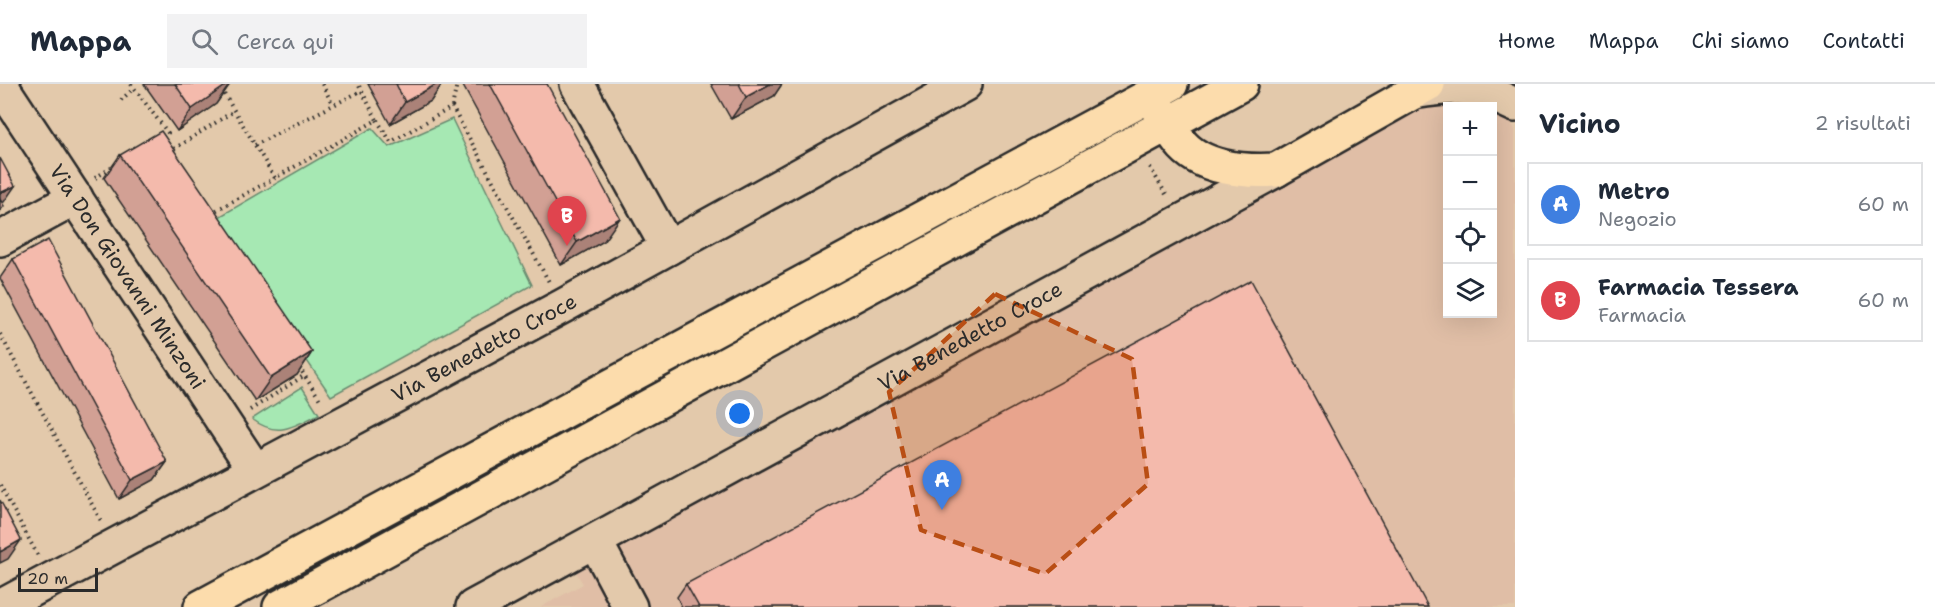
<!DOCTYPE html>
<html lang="it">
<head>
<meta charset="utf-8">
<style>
  body { margin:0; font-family:"Shantell Sans",sans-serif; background:#f2f2f3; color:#1f2937 }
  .controls { position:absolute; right:18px; top:18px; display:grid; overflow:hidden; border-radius:0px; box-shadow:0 6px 24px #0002 }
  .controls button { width:54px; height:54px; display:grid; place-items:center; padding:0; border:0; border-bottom:2px solid #e0e1e3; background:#fff; color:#1f2937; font:30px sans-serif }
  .scale { position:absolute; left:18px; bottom:15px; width:80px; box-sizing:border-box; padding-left:6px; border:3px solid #2b2b2b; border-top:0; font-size:16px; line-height:21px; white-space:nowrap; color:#2b2b2b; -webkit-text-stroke:4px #e3c9ab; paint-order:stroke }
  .you { position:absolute; left:740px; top:330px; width:21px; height:21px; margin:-15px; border:4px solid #fff; border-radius:50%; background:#1a73e8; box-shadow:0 0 0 9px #1a73e833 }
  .badge { display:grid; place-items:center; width:39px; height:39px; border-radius:50%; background:#0f766e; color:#fff; font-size:20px; font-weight:700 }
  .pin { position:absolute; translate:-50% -50px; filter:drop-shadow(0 2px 3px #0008) }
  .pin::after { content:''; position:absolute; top:32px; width:21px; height:18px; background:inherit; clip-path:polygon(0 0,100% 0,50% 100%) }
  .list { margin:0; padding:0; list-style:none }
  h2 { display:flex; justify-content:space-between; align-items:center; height:78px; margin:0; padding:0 24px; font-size:26px }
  h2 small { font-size:20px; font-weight:400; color:#747a83 }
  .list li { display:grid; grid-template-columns:39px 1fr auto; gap:18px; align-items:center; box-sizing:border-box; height:84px; margin:0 12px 12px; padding:0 12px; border:2px solid #e0e1e3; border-radius:0px }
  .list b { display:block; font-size:22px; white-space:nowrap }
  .list p { margin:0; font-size:20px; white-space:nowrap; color:#747a83 }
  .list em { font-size:20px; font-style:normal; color:#747a83 }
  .icon { flex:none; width:33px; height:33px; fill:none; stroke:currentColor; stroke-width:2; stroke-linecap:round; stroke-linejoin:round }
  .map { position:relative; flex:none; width:1515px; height:523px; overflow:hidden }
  header { display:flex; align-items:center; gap:36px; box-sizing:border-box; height:84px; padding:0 30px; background:#fff; border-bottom:2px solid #e0e1e3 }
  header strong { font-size:28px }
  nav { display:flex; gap:33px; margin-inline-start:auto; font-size:21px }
  .search { width:420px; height:54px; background:#f2f2f3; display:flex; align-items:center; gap:15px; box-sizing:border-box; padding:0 21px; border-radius:0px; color:#747a83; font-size:22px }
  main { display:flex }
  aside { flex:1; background:#fff }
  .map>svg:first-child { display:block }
  .built { fill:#e0bea6; fill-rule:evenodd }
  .green { fill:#a6e8b3; stroke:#688a6f; stroke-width:1.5 }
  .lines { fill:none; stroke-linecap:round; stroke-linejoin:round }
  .minor-casing { stroke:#2b2b2b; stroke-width:38 }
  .major-casing { stroke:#2b2b2b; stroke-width:38 }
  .path { stroke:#2b2b2b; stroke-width:4; stroke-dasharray:1.5 4.5; stroke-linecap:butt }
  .minor { stroke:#e3c9ab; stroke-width:33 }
  .major { stroke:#fcdcac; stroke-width:33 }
  .wall { fill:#d2a094; stroke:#2b2b2b; stroke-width:1.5 }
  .shaded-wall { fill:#ab8278; stroke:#2b2b2b; stroke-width:1.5 }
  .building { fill:#f4baac; stroke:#2b2b2b; stroke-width:1.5 }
  .marked { fill:#b94e14; fill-opacity:0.2; stroke:#b94e14; stroke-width:4.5; stroke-dasharray:12 8; stroke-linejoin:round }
  .labels { text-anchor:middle; stroke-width:6; stroke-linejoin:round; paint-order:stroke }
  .street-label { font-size:21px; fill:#2b2b2b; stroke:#e3c9ab }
</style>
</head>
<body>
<header>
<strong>Mappa</strong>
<div class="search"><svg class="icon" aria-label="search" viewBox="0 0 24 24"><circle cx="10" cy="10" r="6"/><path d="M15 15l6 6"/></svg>Cerca qui</div>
<nav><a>Home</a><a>Mappa</a><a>Chi siamo</a><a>Contatti</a></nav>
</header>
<main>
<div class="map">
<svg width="1515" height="523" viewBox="0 0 1515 523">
  <rect width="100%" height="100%" fill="#e3c9ab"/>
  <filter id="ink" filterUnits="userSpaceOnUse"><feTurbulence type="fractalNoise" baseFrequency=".0167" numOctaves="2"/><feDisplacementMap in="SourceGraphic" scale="12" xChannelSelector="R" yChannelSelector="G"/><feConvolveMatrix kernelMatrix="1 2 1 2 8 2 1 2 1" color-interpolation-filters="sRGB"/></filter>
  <g filter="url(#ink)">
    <!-- built -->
    <path class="built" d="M 1446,6 L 1483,8 L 1508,32 L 1515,46 L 1515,523 L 541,523 L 583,500 L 571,479 ZM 1448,22 L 1492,22 L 1492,230 L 1448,230 Z"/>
    <!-- green -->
    <path class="green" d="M 452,35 L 532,201 L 331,312 L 212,137 L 372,44 L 389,63 Z
      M 302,303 L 319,330 C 293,343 277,354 252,335 Z"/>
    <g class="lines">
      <!-- minor casing -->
      <g class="minor-casing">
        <g id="minor">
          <path id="s1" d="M 0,0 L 255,386"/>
          <path d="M 577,0 L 668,164"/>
          <path d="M 1413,8 C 1461,0 1472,0 1515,21"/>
          <path d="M 0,155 L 76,114"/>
          <path d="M 595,457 L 630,523"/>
          <path id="s2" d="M 0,523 L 563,222 L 965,0"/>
          <path id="s3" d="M 473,523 L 1276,86"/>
        </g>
      </g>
      <!-- major casing -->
      <g class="major-casing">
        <path id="major" d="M 1157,21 C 1164,33 1170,46 1179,57 C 1200,85 1245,88 1276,86 L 1428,0
          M 201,523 L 1171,0
          M 280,523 L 1241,0"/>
      </g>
      <!-- path -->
      <path class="path" d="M 131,0 L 168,49 L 162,53
        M 218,0 L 275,94 L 377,36 L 358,0
        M 322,0 L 333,21
        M 121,16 L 134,4
        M 452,23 L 457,0
        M 377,36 L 391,58 L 452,23 L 549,198
        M 255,61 L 361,7
        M 169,68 L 234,27
        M 1150,83 L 1167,112
        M 95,94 L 114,82
        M 211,129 L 275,94
        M 0,250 L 101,437
        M 299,283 L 321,317
        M 250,326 L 305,291
        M 0,401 L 38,472"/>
      <!-- minor -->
      <use href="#minor" class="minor"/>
      <!-- major -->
      <use href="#major" class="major"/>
    </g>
    <!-- wall -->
    <path class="wall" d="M 144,0 L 230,0 L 216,20 L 177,47 Z
      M 368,0 L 442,0 L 431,17 L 390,40 Z
      M 462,0 L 547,0 L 604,157 L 561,181 Z
      M 711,0 L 782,0 L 774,12 L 731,35 Z
      M 120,71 L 312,268 L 297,291 L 255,317 L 104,94 Z
      M 13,175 L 167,378 L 154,396 L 119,415 L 0,194 Z
      M 686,500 L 1428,523 L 682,523 L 677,513 Z"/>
    <!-- shaded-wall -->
    <path class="shaded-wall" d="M 228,0 L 230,0 L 216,20 L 177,47 L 192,25 Z
      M 437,0 L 442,0 L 431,17 L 390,40 L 405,18 Z
      M 770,0 L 782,0 L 774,12 L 731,35 L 746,13 Z
      M 15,102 L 4,118 L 0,120 L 0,109 Z
      M 620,134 L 604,157 L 561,181 L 577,158 Z
      M 312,268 L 297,291 L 255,317 L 271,294 Z
      M 167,378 L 154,396 L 119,415 L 132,396 Z
      M 21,456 L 8,475 L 0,479 L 0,468 Z"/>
    <!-- building -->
    <path class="building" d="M 175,0 L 228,0 L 192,25 Z
      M 396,0 L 437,0 L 405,18 Z
      M 490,0 L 547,0 L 620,134 L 577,158 Z
      M 739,0 L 770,0 L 746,13 Z
      M 161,47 L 312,268 L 271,294 L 120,71 Z
      M 0,74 L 15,102 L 0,109 Z
      M 0,115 L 4,122 L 0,127 Z
      M 48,156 L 167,378 L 132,396 L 13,175 Z
      M 1251,196 L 1428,523 L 699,523 L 686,500 Z
      M 0,416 L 21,456 L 0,468 Z"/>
  </g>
  <!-- marked area -->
  <path class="marked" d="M 995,210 L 1132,275 L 1148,400 L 1045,490 L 921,446 L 889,308 Z"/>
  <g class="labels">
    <!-- street labels -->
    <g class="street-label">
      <text dy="7" stroke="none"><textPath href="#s1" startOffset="231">Via Don Giovanni Minzoni</textPath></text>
      <text dy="7" stroke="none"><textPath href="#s3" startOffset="566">Via Benedetto Croce</textPath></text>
      <text dy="7" stroke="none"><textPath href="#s2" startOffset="549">Via Benedetto Croce</textPath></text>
    </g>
  </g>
</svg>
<div class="controls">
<button>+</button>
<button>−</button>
<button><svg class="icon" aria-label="locate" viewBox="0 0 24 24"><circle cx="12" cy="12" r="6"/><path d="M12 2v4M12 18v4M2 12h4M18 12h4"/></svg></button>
<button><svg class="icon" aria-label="layers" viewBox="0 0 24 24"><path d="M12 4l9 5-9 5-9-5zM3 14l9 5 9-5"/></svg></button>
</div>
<div class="scale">20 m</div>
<div class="you"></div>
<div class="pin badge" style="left:942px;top:426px;background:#3f7fe0">A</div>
<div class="pin badge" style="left:567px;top:162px;background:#e0444e">B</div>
</div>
<aside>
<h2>Vicino<small>2 risultati</small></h2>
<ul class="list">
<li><span class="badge" style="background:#3f7fe0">A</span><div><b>Metro</b><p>Negozio</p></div><em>60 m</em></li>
<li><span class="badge" style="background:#e0444e">B</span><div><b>Farmacia Tessera</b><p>Farmacia</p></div><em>60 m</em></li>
</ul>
</aside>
</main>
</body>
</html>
